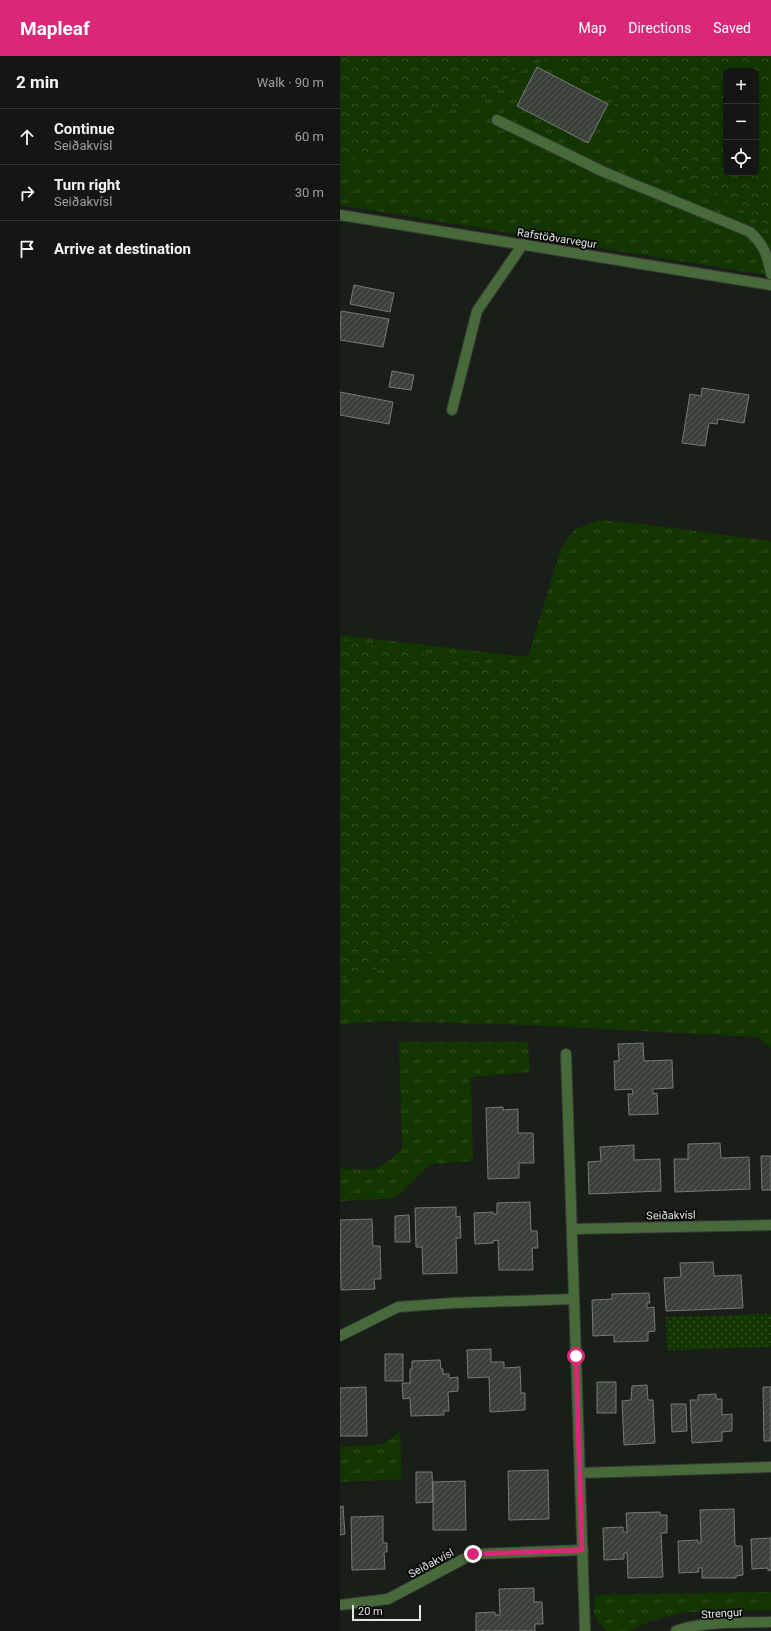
<!DOCTYPE html>
<html lang="en">
<head>
<meta charset="utf-8">
<style>
  body { margin:0; font-family:Roboto,sans-serif; background:#1d1f1c; color:#f1f3f6 }
  .controls { position:absolute; right:12px; top:12px; display:grid; overflow:hidden; border-radius:8px; box-shadow:0 2px 10px #0003 }
  .controls button { width:36px; height:36px; display:grid; place-items:center; padding:0; border:0; border-bottom:1px solid #333533; background:#141613; color:#f1f3f6; font:20px sans-serif }
  .scale { position:absolute; left:12px; bottom:10px; width:69px; box-sizing:border-box; padding-left:4px; border:2px solid #e3e5e2; border-top:0; font-size:11px; line-height:14px; white-space:nowrap; color:#e3e5e2; -webkit-text-stroke:3px #060806; paint-order:stroke }
  .stop { position:absolute; width:12px; height:12px; margin:-9px; border:3px solid #db2777; border-radius:50%; background:#fff }
  .stop.end { background:#db2777; border-color:#fff; box-shadow:0 1px 4px #0008 }
  .list { margin:0; padding:0; list-style:none }
  h2 { display:flex; justify-content:space-between; align-items:center; height:52px; margin:0; padding:0 16px; font-size:17px }
  h2 small { font-size:13px; font-weight:400; color:#9d9fa0 }
  .list li { display:grid; grid-template-columns:26px 1fr auto; gap:12px; align-items:center; box-sizing:border-box; height:56px; padding:0 16px; border-top:1px solid #333533 }
  .list b { display:block; font-size:15px; white-space:nowrap }
  .list p { margin:0; font-size:13px; white-space:nowrap; color:#9d9fa0 }
  .list em { font-size:13px; font-style:normal; color:#9d9fa0 }
  .icon { flex:none; width:22px; height:22px; fill:none; stroke:currentColor; stroke-width:2; stroke-linecap:round; stroke-linejoin:round }
  .map { position:relative; flex:none; width:431px; height:1575px; overflow:hidden }
  header { display:flex; align-items:center; gap:24px; box-sizing:border-box; height:56px; padding:0 20px; background:#db2777; color:#fff }
  header strong { font-size:19px }
  nav { display:flex; gap:22px; margin-inline-start:auto; font-size:14px }
  main { display:flex }
  aside { flex:1; background:#141613 }
  .map>svg:first-child { display:block }
  .grass { fill:url(#grass-tufts); fill-rule:evenodd }
  .forest { fill:url(#forest-crowns); fill-rule:evenodd }
  .park { fill:url(#park-dots) }
  .building { fill:url(#building-hatch); stroke:#767b75 }
  .lines { fill:none; stroke-linecap:round; stroke-linejoin:round }
  .minor-casing { stroke:#363a35; stroke-width:12 }
  .minor { stroke:#486a3a; stroke-width:10 }
  .route { stroke:#db2777; stroke-width:5 }
  .labels { text-anchor:middle; stroke-width:3.5; stroke-linejoin:round; paint-order:stroke }
  .street-label { font-size:11px; fill:#e3e5e2; stroke:#060806 }
</style>
</head>
<body>
<header>
<strong>Mapleaf</strong>
<nav><a>Map</a><a>Directions</a><a>Saved</a></nav>
</header>
<main>
<aside>
<h2>2 min<small>Walk · 90 m</small></h2>
<ul class="list">
<li><svg class="icon" aria-label="ahead" viewBox="0 0 24 24"><path d="M12 20V5M6 11l6-6 6 6"/></svg><div><b>Continue</b><p>Seiðakvísl</p></div><em>60 m</em></li>
<li><svg class="icon" aria-label="right" viewBox="0 0 24 24"><path d="M7 20v-9h11M14 6l5 5-5 5"/></svg><div><b>Turn right</b><p>Seiðakvísl</p></div><em>30 m</em></li>
<li><svg class="icon" aria-label="arrive" viewBox="0 0 24 24"><path d="M6 21V4h12l-3 4 3 4H6"/></svg><div><b>Arrive at destination</b></div></li>
</ul>
</aside>
<div class="map">
<svg width="431" height="1575" viewBox="0 0 431 1575">
  <defs>
    <pattern id="grass-tufts" width="24" height="20" patternUnits="userSpaceOnUse"><rect width="24" height="20" fill="#133600"/><path d="M3 7l-1-3M5 7V3M7 7l1-3M15 17l-1-3M17 17v-4M19 17l1-3" fill="none" stroke="#355325"/></pattern>
    <pattern id="forest-crowns" width="20" height="18" patternUnits="userSpaceOnUse"><rect width="20" height="18" fill="#133600"/><path d="M2 6a3 3 0 1 1 6 0M12 15a3 3 0 1 1 6 0" fill="none" stroke="#355325"/></pattern>
    <pattern id="park-dots" width="8" height="8" patternUnits="userSpaceOnUse"><rect width="8" height="8" fill="#133600"/><path d="M2 2h.1M6 6h.1" fill="none" stroke="#355325" stroke-width="1.8" stroke-linecap="round"/></pattern>
    <pattern id="building-hatch" width="6" height="6" patternUnits="userSpaceOnUse"><rect width="6" height="6" fill="#3b403a"/><path d="M-1 1l2-2M0 6l6-6M5 7l2-2" fill="none" stroke="#575b56"/></pattern>
  </defs>
  <rect width="100%" height="100%" fill="#1a1e19"/>
  <!-- grass -->
  <path class="grass" d="M 0,0 L 431,0 L 431,220 L 0,149 ZM 386,15 L 416,15 L 416,117 L 386,117 Z
    M 259,464 L 302,468 L 431,485 L 431,992 L 417,981 L 187,969 L 45,965 L 0,968 L 0,579 L 188,601 L 221,492 L 234,474 Z
    M 59,986 L 188,986 L 190,1016 L 131,1021 L 133,1105 L 91,1108 L 55,1142 L 0,1145 L 0,1112 C 35,1115 37,1117 62,1092 Z
    M 60,1376 L 62,1423 L 0,1426 L 0,1391 L 43,1388 Z
    M 431,1536 L 431,1554 L 345,1556 L 308,1566 L 290,1575 L 267,1575 L 259,1568 L 254,1558 L 255,1539 Z"/>
  <!-- forest -->
  <path class="forest" d="M 0,0 L 183,0 L 159,33 L 125,50 L 74,56 L 28,96 L 0,109 Z
    M 199,0 L 431,0 L 431,171 L 288,87 L 269,36 ZM 386,15 L 416,15 L 416,117 L 386,117 Z
    M 0,584 L 217,619 L 221,731 L 178,770 L 161,803 L 176,868 L 11,921 L 0,922 Z"/>
  <!-- park -->
  <path class="park" d="M 431,1258 L 431,1291 L 327,1294 L 326,1261 Z"/>
  <!-- building -->
  <path class="building" d="M 197,11 L 268,48 L 248,87 L 177,50 Z
    M 14,229 L 54,237 L 50,256 L 10,248 Z
    M 1,255 L 49,263 L 43,291 L 0,284 Z
    M 52,315 L 74,319 L 71,334 L 49,331 Z
    M 362,332 L 409,339 L 404,367 L 378,363 L 377,368 L 369,367 L 365,390 L 342,387 L 350,338 L 361,340 Z
    M 0,336 L 53,346 L 49,368 L 0,359 Z
    M 303,987 L 304,1005 L 332,1004 L 333,1032 L 313,1033 L 313,1038 L 317,1037 L 318,1058 L 289,1059 L 288,1038 L 293,1038 L 292,1033 L 275,1034 L 274,1005 L 279,1005 L 278,988 Z
    M 163,1051 L 163,1054 L 178,1053 L 178,1077 L 193,1077 L 194,1107 L 179,1107 L 179,1122 L 148,1123 L 146,1052 Z
    M 380,1087 L 381,1102 L 409,1101 L 410,1133 L 335,1136 L 334,1103 L 348,1103 L 348,1088 Z
    M 294,1089 L 294,1104 L 320,1103 L 321,1135 L 249,1138 L 248,1106 L 261,1105 L 260,1091 Z
    M 421,1100 L 431,1100 L 431,1134 L 422,1134 Z
    M 190,1146 L 191,1175 L 197,1175 L 198,1192 L 192,1192 L 193,1214 L 159,1214 L 158,1184 L 153,1185 L 153,1187 L 135,1188 L 134,1157 L 153,1156 L 153,1158 L 157,1158 L 157,1147 Z
    M 116,1151 L 116,1161 L 120,1160 L 121,1182 L 116,1182 L 117,1217 L 83,1218 L 82,1191 L 76,1191 L 75,1152 Z
    M 69,1159 L 70,1186 L 55,1186 L 55,1160 Z
    M 32,1163 L 33,1190 L 40,1190 L 41,1223 L 34,1223 L 35,1233 L 1,1234 L 0,1164 Z
    M 373,1206 L 374,1220 L 401,1219 L 403,1252 L 326,1255 L 324,1222 L 341,1221 L 340,1207 Z
    M 309,1237 L 310,1247 L 307,1247 L 307,1252 L 314,1251 L 315,1275 L 308,1276 L 308,1285 L 274,1286 L 274,1279 L 253,1280 L 252,1244 L 272,1243 L 272,1238 Z
    M 151,1293 L 151,1306 L 164,1306 L 164,1312 L 180,1311 L 181,1337 L 185,1337 L 185,1354 L 150,1356 L 149,1321 L 128,1322 L 127,1294 Z
    M 45,1298 L 63,1298 L 63,1325 L 45,1325 Z
    M 100,1304 L 101,1313 L 103,1313 L 103,1318 L 109,1318 L 109,1322 L 118,1321 L 118,1335 L 108,1336 L 109,1355 L 104,1355 L 104,1359 L 71,1360 L 70,1342 L 63,1343 L 62,1327 L 70,1327 L 70,1313 L 72,1313 L 72,1305 Z
    M 257,1326 L 276,1326 L 276,1357 L 257,1357 Z
    M 307,1329 L 308,1344 L 313,1344 L 315,1387 L 284,1389 L 282,1345 L 291,1344 L 292,1330 Z
    M 26,1331 L 27,1380 L 0,1380 L 0,1332 Z
    M 423,1331 L 431,1331 L 431,1385 L 424,1385 Z
    M 376,1338 L 376,1343 L 382,1343 L 382,1359 L 392,1358 L 392,1375 L 382,1376 L 382,1385 L 352,1387 L 350,1344 L 358,1344 L 358,1339 Z
    M 331,1348 L 346,1348 L 347,1375 L 332,1376 Z
    M 208,1414 L 209,1463 L 169,1464 L 168,1415 Z
    M 76,1416 L 92,1416 L 93,1446 L 76,1447 Z
    M 125,1425 L 126,1474 L 93,1474 L 93,1426 Z
    M 3,1450 L 5,1478 L 0,1479 L 0,1451 Z
    M 394,1453 L 395,1490 L 402,1490 L 403,1519 L 396,1520 L 396,1522 L 362,1522 L 362,1512 L 358,1512 L 359,1516 L 339,1517 L 338,1485 L 358,1484 L 358,1487 L 361,1487 L 360,1454 Z
    M 320,1456 L 320,1459 L 327,1459 L 327,1477 L 321,1477 L 323,1521 L 288,1522 L 287,1497 L 284,1497 L 284,1503 L 264,1504 L 263,1472 L 283,1471 L 283,1476 L 287,1476 L 286,1457 Z
    M 43,1460 L 43,1487 L 47,1487 L 47,1496 L 44,1496 L 45,1513 L 12,1514 L 11,1461 Z
    M 431,1482 L 431,1514 L 428,1515 L 428,1512 L 412,1513 L 411,1483 Z
    M 194,1532 L 194,1546 L 202,1546 L 203,1568 L 195,1568 L 195,1575 L 136,1575 L 136,1557 L 155,1556 L 155,1559 L 160,1559 L 159,1533 Z"/>
  <g class="lines">
    <!-- minor casing -->
    <g class="minor-casing">
      <path id="minor" d="M 157,64 L 264,116 L 410,176 C 425,190 427,199 431,218
        M 0,159 L 431,229
        M 112,354 L 137,255 L 183,188
        M 226,998 L 245,1575
        M 232,1173 L 431,1169
        M 0,1280 L 58,1251 L 113,1247 L 234,1243
        M 240,1417 L 431,1411
        M 0,1549 L 48,1543 L 133,1498 L 243,1494
        M 336,1575 C 364,1565 401,1567 431,1566"/>
    </g>
    <!-- minor -->
    <use href="#minor" class="minor"/>
  </g>
  <g class="lines">
    <!-- route -->
    <path class="route" d="M 133,1498 L 242,1494 L 236,1300"/>
  </g>
  <g class="labels">
    <!-- street labels -->
    <g class="street-label">
      <text transform="translate(217 182) rotate(9)" y="4">Rafstöðvarvegur</text>
      <text transform="translate(331 1159) rotate(-1)" y="4">Seiðakvísl</text>
      <text transform="translate(91 1507) rotate(-28)" y="4">Seiðakvísl</text>
      <text transform="translate(382 1557) rotate(-4)" y="4">Strengur</text>
    </g>
  </g>
</svg>
<div class="controls">
<button>+</button>
<button>−</button>
<button><svg class="icon" aria-label="locate" viewBox="0 0 24 24"><circle cx="12" cy="12" r="6"/><path d="M12 2v4M12 18v4M2 12h4M18 12h4"/></svg></button>
</div>
<div class="scale">20 m</div>
<div class="stop" style="left:236px;top:1300px"></div>
<div class="stop end" style="left:133px;top:1498px"></div>
</div>
</main>
</body>
</html>
